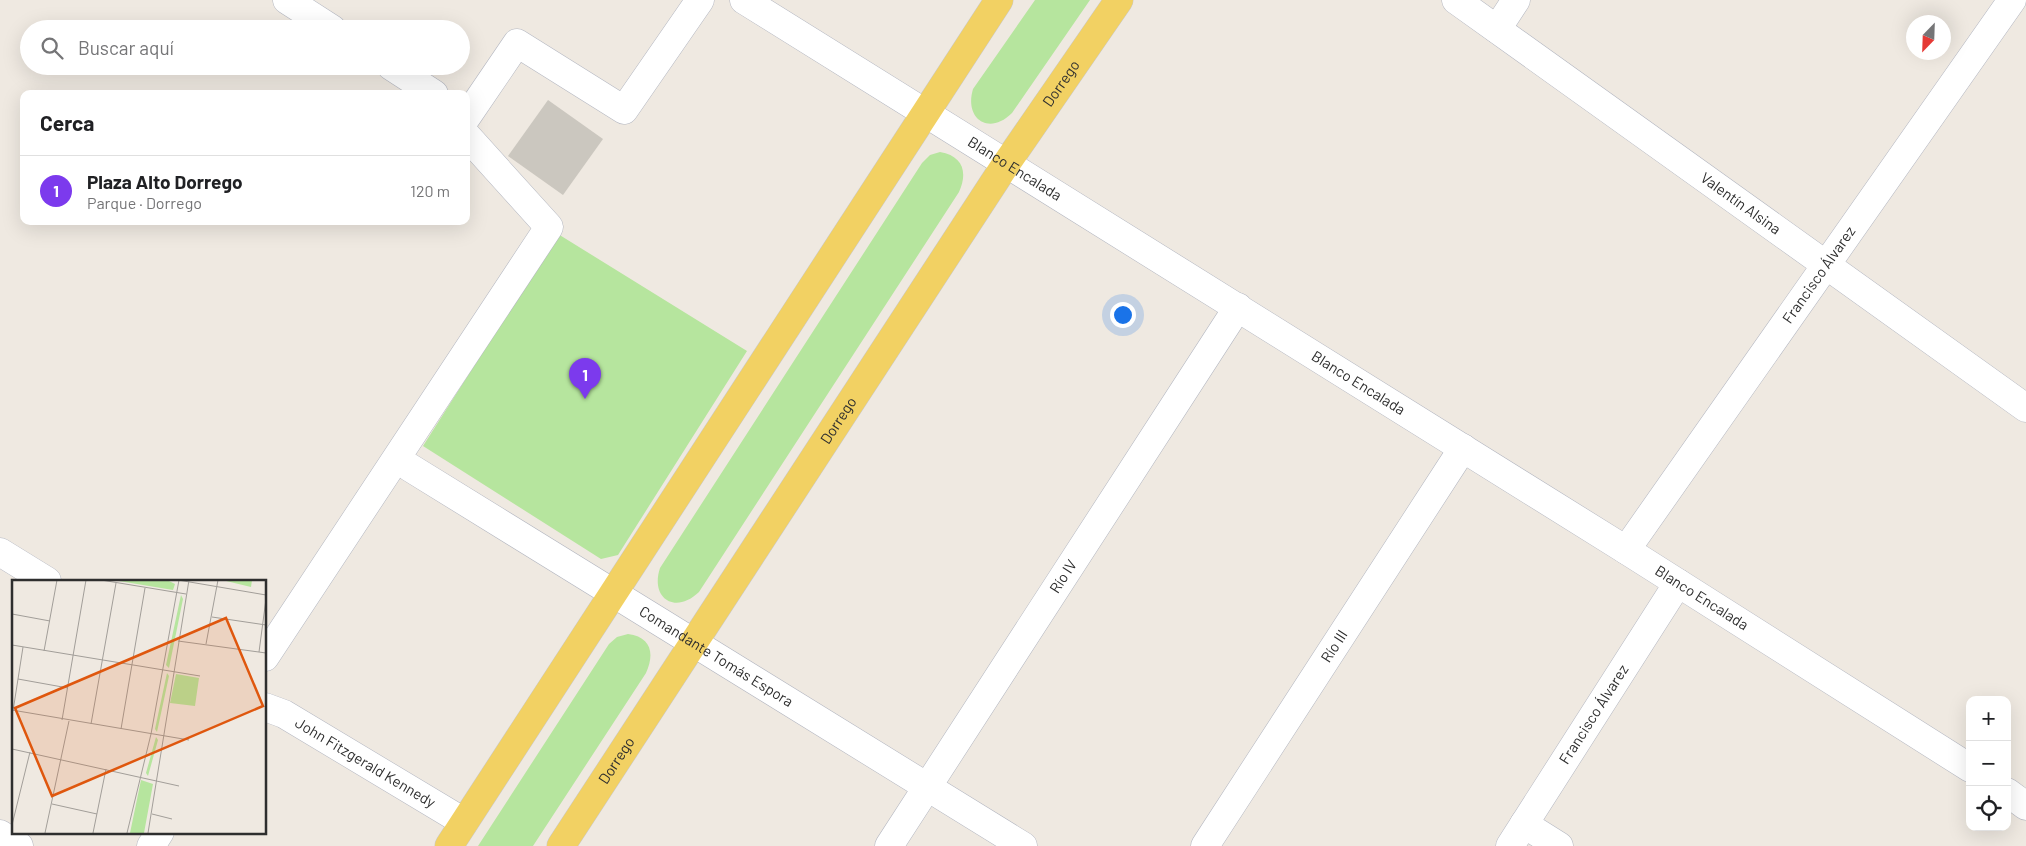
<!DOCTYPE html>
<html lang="es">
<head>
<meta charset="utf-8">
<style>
  body { margin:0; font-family:Barlow,sans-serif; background:#f6f6f6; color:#202124 }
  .controls { position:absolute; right:15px; bottom:15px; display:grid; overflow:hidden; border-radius:10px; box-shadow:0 5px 20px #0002 }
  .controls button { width:45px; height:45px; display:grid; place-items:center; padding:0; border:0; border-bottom:1px solid #e0e0e0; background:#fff; color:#202124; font:25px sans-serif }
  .compass { position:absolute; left:1906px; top:15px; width:45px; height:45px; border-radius:50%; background:#fff; box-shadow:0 5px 20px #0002; rotate:203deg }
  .you { position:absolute; left:1122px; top:314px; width:18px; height:18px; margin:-12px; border:4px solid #fff; border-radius:50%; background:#1a73e8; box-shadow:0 0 0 8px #1a73e833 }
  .badge { display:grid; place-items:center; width:32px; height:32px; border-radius:50%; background:#7c3aed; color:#fff; font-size:16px; font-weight:700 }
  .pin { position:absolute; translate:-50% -41px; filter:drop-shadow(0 1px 2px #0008) }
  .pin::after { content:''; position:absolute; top:26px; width:18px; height:15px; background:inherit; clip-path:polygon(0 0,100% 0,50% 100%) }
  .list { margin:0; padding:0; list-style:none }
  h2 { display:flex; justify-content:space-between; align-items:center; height:65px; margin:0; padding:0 20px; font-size:21px }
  h2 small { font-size:16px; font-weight:400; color:#757577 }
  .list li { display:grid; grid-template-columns:32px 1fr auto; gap:15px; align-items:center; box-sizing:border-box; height:70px; padding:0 20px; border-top:1px solid #e0e0e0 }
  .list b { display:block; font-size:19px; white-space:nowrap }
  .list p { margin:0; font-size:16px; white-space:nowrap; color:#757577 }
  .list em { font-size:16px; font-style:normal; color:#757577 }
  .icon { flex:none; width:28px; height:28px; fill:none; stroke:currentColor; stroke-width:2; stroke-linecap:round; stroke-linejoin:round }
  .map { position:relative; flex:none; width:2026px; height:846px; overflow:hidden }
  .search { position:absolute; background:#fff; box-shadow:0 5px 20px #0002; left:20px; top:20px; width:450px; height:55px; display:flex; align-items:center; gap:12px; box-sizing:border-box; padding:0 18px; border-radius:28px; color:#757577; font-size:19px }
  .panel { position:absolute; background:#fff; box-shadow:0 5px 20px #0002; left:20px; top:90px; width:450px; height:135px; border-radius:10px }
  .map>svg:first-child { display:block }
  .green { fill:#b6e59e }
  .building { fill:#cbc7bf }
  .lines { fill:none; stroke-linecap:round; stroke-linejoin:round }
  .minor-casing { stroke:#b4b7c1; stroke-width:29 }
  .major-casing { stroke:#c9c9c9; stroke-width:29 }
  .minor { stroke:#fff; stroke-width:28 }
  .major { stroke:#f2d163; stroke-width:28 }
  .labels { text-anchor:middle; stroke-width:4; stroke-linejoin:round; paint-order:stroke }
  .street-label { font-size:15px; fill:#2e2e2e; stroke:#fff }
  .inset-road { fill:none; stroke:#a29e99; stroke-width:1 }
  .view { fill:#df570e; fill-opacity:0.15; stroke:#df570e; stroke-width:2.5 }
  .inset-edge { fill:none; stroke:#2e2e2e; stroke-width:2.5 }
</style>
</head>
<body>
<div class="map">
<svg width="2026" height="846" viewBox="0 0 2026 846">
  <rect width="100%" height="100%" fill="#efe9e1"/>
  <!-- green -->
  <path class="green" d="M 1035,0 L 1090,0 L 1012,113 C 989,136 964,119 973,89 Z
    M 940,152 C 963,156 968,172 959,192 L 699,592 C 675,615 650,598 660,568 L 922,163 L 930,155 Z
    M 558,234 L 747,351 L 618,555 L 601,559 L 423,446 Z
    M 628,634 C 651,637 655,653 646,673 L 533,846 L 478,846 L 609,644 L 617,637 Z"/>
  <!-- building -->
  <path class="building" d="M 548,100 L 603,139 L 563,195 L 508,156 Z"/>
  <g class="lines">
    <!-- minor casing -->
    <g class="minor-casing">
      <g id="minor">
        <path d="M 287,0 L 332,29"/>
        <path id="s1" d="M 744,0 L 1626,550 L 1970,768"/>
        <path id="s2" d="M 1456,0 L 2026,408"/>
        <path d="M 1497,29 L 1516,0"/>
        <path d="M 391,66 L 434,94"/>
        <path d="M 466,118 L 517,43 L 624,110 L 700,0"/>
        <path id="s3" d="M 409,467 L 1023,846"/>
        <path id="s4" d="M 1626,550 L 2012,0"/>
        <path d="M 0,552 L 47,581"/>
        <path d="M 265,657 L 549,227 L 466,135"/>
        <path id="s5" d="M 265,707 L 284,714 L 464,822"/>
        <path d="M 2007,792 L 2026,806"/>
        <path d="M 1524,824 L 1559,846"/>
        <path d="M 0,834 L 19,846"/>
        <path d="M 151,846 L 160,832"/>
        <path id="s6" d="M 889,846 L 1238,307"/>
        <path id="s7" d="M 1205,846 L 1463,448"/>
        <path id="s8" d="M 1510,846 L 1678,583"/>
      </g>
    </g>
    <!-- major casing -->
    <g class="major-casing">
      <g id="major">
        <path d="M 449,846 L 999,0"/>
        <path id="s9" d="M 561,846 L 1006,164 L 1119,0"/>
      </g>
    </g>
    <!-- minor -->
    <use href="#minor" class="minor"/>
    <!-- major -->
    <use href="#major" class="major"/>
  </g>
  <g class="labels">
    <!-- street labels -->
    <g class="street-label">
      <text dy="5" stroke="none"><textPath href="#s9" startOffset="912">Dorrego</textPath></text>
      <text dy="5" stroke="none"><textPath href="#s1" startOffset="319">Blanco Encalada</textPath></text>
      <text dy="5" stroke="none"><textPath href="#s2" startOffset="350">Valentín Alsina</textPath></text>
      <text dy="5" stroke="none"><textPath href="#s4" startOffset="336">Francisco Álvarez</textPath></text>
      <text dy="5" stroke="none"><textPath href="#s1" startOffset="724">Blanco Encalada</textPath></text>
      <text dy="5" stroke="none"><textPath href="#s9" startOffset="508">Dorrego</textPath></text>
      <text dy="5" stroke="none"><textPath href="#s6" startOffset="321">Río IV</textPath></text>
      <text dy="5" stroke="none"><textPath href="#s1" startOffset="1129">Blanco Encalada</textPath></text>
      <text dy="5" stroke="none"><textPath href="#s7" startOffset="238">Río III</textPath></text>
      <text dy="5" stroke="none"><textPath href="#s3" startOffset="361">Comandante Tomás Espora</textPath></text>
      <text dy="5" stroke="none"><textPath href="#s8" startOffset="156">Francisco Álvarez</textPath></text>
      <text dy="5" stroke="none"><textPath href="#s9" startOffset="102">Dorrego</textPath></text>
      <text dy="5" stroke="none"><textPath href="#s5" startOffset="115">John Fitzgerald Kennedy</textPath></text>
    </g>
  </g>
  <!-- overview -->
  <g transform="translate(12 580)">
    <rect width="254" height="254" fill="#efe9e1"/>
    <path d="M 101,0 L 155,0 L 163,4 L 161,10 ZM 210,0 L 240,0 L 239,7 ZM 169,15 L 171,19 L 157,88 L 154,85 ZM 155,93 L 157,96 L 145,152 L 143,149 ZM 164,94 L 187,98 L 183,126 L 158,123 ZM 144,157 L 146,160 L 136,196 L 134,193 ZM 129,200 L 141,204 L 132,253 L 118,253 Z" fill="#b6e59e"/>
    <path class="inset-road" d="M 89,0 L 174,14M 166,0 L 254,15M 0,34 L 38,41M 200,37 L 254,45M 166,61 L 254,73M 194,64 L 206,0M 0,65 L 188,96M 32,71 L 45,0M 247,72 L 254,19M 6,99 L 56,108M 0,130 L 177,160M 1,131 L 11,67M 50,140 L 74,0M 79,144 L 104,3M 109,149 L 133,8M 0,169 L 167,206M 40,224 L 85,234M 140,234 L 160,239M 0,245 L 18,172M 33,253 L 57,141M 81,253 L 94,189M 115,253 L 139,154 L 167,0M 136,253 L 177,0"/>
    <path class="view" d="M 214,38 L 251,126 L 40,216 L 3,128 Z"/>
    <rect width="254" height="254" class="inset-edge"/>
  </g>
</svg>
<div class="controls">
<button>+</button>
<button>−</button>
<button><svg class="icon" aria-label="locate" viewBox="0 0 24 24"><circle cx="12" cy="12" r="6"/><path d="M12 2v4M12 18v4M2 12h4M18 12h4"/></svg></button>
</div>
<svg class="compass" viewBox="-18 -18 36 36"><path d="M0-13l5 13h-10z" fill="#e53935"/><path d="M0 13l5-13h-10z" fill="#757577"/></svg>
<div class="you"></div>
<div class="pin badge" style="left:585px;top:399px">1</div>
<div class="search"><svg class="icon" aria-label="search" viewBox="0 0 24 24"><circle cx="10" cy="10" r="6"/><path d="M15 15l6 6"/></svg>Buscar aquí</div>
<section class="panel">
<h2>Cerca<small></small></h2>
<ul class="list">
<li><span class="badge">1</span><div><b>Plaza Alto Dorrego</b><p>Parque · Dorrego</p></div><em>120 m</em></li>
</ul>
</section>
</div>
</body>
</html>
